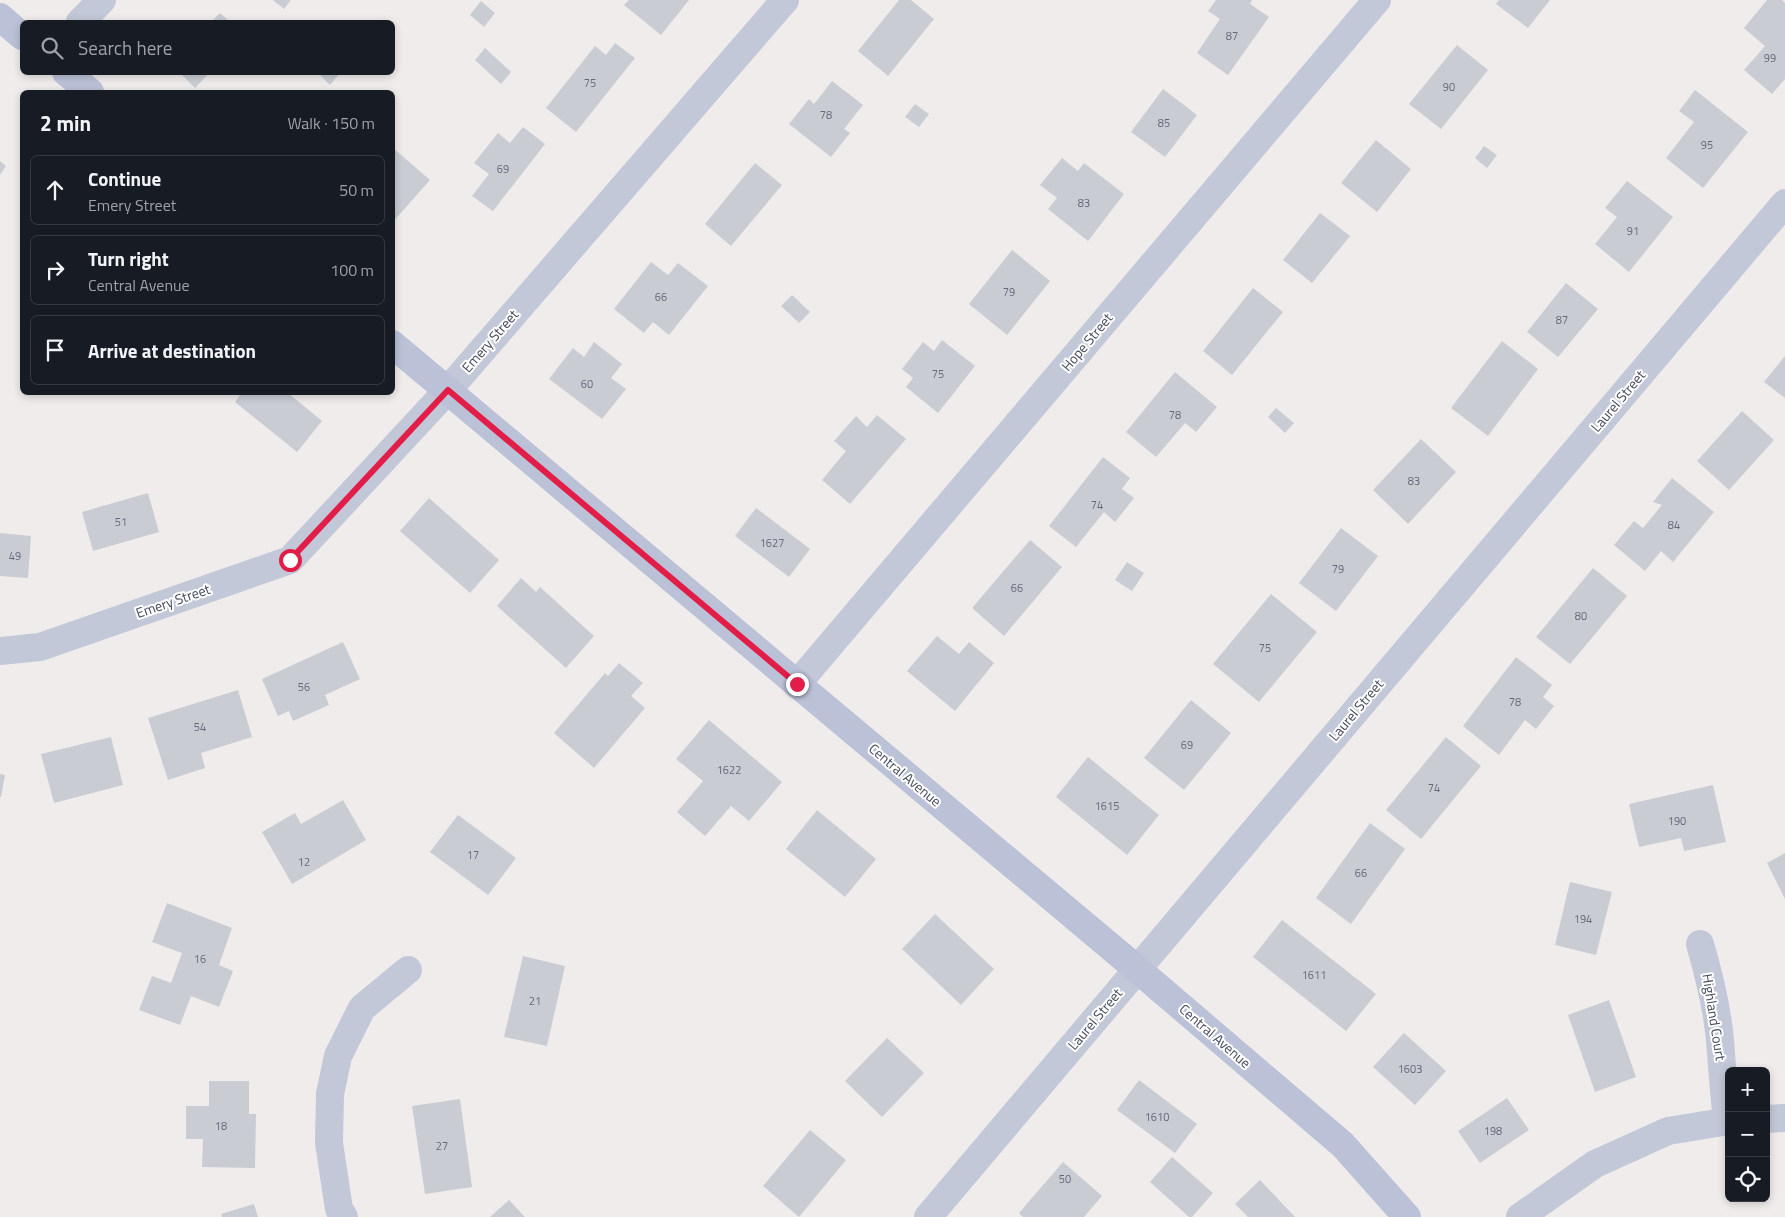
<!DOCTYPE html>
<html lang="en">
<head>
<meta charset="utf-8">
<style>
  body { margin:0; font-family:"Titillium Web",sans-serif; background:#20242c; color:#f1f3f6 }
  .controls { position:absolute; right:15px; bottom:15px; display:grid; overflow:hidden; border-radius:8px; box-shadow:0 2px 8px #0003 }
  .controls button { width:45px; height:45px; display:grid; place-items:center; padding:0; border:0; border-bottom:1px solid #363941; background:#171b24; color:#f1f3f6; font:25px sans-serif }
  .stop { position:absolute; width:15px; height:15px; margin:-11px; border:4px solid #e11d48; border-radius:50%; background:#fff }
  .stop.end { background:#e11d48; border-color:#fff; box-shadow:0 1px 5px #0008 }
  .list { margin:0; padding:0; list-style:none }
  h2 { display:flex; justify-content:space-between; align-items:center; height:65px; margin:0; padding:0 20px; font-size:21px }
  h2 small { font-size:16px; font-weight:400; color:#9ea1a6 }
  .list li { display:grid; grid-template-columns:32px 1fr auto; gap:15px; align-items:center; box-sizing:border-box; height:70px; margin:0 10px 10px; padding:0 10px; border:1px solid #363941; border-radius:8px }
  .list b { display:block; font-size:19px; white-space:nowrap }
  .list p { margin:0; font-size:16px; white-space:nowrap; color:#9ea1a6 }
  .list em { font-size:16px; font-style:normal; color:#9ea1a6 }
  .icon { flex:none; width:28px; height:28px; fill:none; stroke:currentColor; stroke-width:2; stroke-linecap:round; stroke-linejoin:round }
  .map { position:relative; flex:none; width:1785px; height:1217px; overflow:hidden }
  .search { position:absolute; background:#171b24; box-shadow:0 2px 8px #0003; left:20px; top:20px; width:375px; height:55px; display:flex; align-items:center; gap:12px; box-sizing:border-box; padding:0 18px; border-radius:8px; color:#9ea1a6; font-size:19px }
  .panel { position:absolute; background:#171b24; box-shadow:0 2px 8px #0003; left:20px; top:90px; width:375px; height:305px; border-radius:8px }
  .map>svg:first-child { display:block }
  .building { fill:#caccd4 }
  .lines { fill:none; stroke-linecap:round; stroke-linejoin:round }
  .street { stroke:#c3c8d8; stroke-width:28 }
  .secondary { stroke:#bbc1d7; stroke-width:28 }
  .route { stroke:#e11d48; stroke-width:6 }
  .labels { text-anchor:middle; stroke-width:4; stroke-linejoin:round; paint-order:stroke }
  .number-label { font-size:11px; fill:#646979 }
  .street-label { font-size:14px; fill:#42485b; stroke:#fff }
</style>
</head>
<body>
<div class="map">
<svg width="1785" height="1217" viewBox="0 0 1785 1217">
  <rect width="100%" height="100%" fill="#efeceb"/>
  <!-- building -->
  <path class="building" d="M 273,0 L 291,0 L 284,9 Z
    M 629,0 L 689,0 L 661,35 L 624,5 Z
    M 899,0 L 911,0 L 934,19 L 888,76 L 858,51 Z
    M 1216,0 L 1252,0 L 1250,4 L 1269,17 L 1228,75 L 1197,53 L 1220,19 L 1208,11 Z
    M 1499,0 L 1550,0 L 1528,28 L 1496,4 Z
    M 1767,0 L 1782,0 L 1785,3 L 1785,79 L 1772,94 L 1744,70 L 1765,46 L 1744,28 Z
    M 481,1 L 495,13 L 484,27 L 470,15 Z
    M 220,13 L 230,22 L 211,22 Z
    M 615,43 L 635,58 L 576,132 L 546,108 L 595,46 L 606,55 Z
    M 1457,45 L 1488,70 L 1441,129 L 1409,104 Z
    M 485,48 L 511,72 L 501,84 L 475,60 Z
    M 179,72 L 210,72 L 195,88 Z
    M 317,72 L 341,72 L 330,85 Z
    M 832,81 L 863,105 L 844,129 L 850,133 L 831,157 L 789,124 L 809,99 L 814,104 Z
    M 1163,89 L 1197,115 L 1165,157 L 1131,132 Z
    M 1695,90 L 1748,132 L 1703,188 L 1666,158 L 1694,122 L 1679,111 Z
    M 915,104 L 929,114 L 919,127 L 905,117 Z
    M 523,127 L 545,144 L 493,211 L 472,196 L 489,174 L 474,163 L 498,133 L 510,143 Z
    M 1376,140 L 1411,169 L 1377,212 L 1341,183 Z
    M 1484,146 L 1497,155 L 1487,168 L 1475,158 Z
    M 392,147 L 430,180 L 392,223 Z
    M 1062,158 L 1078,171 L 1084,163 L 1124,194 L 1088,241 L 1048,209 L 1057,198 L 1040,185 Z
    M 0,161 L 6,166 L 0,175 Z
    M 755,163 L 782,185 L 731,246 L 705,224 Z
    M 1627,181 L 1673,217 L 1629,272 L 1595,244 L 1617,217 L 1605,208 Z
    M 1320,213 L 1350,236 L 1312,283 L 1283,260 Z
    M 1012,250 L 1050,281 L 1007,335 L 969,304 Z
    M 651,262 L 668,275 L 678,263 L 708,286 L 669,335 L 653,322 L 644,333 L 614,309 Z
    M 1566,283 L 1598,309 L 1558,357 L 1527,332 Z
    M 1253,288 L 1283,312 L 1232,375 L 1203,351 Z
    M 792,295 L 810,312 L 799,323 L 781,306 Z
    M 942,340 L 975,366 L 938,413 L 906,387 L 913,378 L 902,369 L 923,342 L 934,351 Z
    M 1502,341 L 1538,369 L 1488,436 L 1451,408 Z
    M 594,342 L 622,364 L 611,378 L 626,389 L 602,419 L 549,379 L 573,348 L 584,357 Z
    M 1785,356 L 1785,398 L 1764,382 Z
    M 1175,372 L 1217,407 L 1196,432 L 1185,423 L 1156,457 L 1126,432 Z
    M 242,392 L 287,392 L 322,421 L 297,452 L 235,402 Z
    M 1276,408 L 1294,423 L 1285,433 L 1268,417 Z
    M 1742,411 L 1774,440 L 1729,490 L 1697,461 Z
    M 877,415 L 906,439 L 850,504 L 822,480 L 846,451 L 834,441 L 856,416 L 867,427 Z
    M 1421,439 L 1456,472 L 1408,524 L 1373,490 Z
    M 1103,457 L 1130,478 L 1122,489 L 1134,498 L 1115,522 L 1104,512 L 1076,547 L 1049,526 Z
    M 1672,478 L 1714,512 L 1673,562 L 1661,551 L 1645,571 L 1614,545 L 1634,521 L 1643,528 L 1662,505 L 1653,502 Z
    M 148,493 L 159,532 L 93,551 L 82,512 Z
    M 429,498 L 499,560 L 470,593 L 400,531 Z
    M 756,508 L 810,549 L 789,577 L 735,536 Z
    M 1341,528 L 1378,556 L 1336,611 L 1299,583 Z
    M 0,533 L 31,536 L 28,578 L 0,576 Z
    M 1030,540 L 1062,567 L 1004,636 L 972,608 Z
    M 1127,562 L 1144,573 L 1132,591 L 1115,580 Z
    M 1593,568 L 1627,596 L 1570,664 L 1536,637 Z
    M 521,578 L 536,592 L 540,587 L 594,636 L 566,668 L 497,606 Z
    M 1271,594 L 1317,632 L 1259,702 L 1213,664 Z
    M 937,636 L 959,654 L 969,642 L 994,663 L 955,711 L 907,671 Z
    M 343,642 L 360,679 L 325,695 L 329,705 L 293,721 L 289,711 L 278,716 L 262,679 Z
    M 1516,657 L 1552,685 L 1543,697 L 1554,706 L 1536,729 L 1525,720 L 1499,755 L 1463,726 Z
    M 619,663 L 643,683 L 631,696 L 645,708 L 594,768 L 554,733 L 605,673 L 608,676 Z
    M 238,690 L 252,737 L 201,753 L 205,768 L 168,780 L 148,718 Z
    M 1191,700 L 1231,733 L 1184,790 L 1144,758 Z
    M 709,720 L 782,782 L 749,821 L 731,806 L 705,836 L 677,812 L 703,781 L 676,759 Z
    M 111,737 L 123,785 L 54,803 L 41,754 Z
    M 1446,737 L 1481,766 L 1421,839 L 1386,810 Z
    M 1088,757 L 1159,815 L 1127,855 L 1056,797 Z
    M 0,774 L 5,775 L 1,797 L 0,797 Z
    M 1713,785 L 1726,842 L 1684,851 L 1681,838 L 1639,847 L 1629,804 Z
    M 343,800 L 366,840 L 292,884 L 262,832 L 295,813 L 301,824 Z
    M 817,810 L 876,859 L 845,897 L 786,849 Z
    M 458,815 L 516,858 L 488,895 L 430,852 Z
    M 1370,823 L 1405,849 L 1351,924 L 1316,898 Z
    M 1785,853 L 1785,899 L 1767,863 Z
    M 1570,882 L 1612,892 L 1596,955 L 1555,945 Z
    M 167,903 L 232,928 L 219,965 L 233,971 L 219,1007 L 191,996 L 180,1025 L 139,1010 L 152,976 L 171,983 L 182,953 L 152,942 Z
    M 935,914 L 994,969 L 961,1005 L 902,949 Z
    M 1282,920 L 1376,994 L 1346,1031 L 1253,957 Z
    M 523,956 L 565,966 L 547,1046 L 504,1037 Z
    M 1609,1000 L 1636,1077 L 1595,1092 L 1568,1015 Z
    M 1404,1033 L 1446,1071 L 1415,1105 L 1373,1067 Z
    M 887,1038 L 924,1073 L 882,1117 L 845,1081 Z
    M 1139,1080 L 1197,1124 L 1175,1153 L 1117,1110 Z
    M 209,1081 L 249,1081 L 249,1114 L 256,1114 L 255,1168 L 202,1167 L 203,1139 L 186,1139 L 186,1106 L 209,1106 Z
    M 1507,1098 L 1529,1130 L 1480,1163 L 1458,1131 Z
    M 460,1099 L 472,1187 L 425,1194 L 412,1106 Z
    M 810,1130 L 846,1160 L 799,1217 L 763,1186 Z
    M 1172,1157 L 1213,1193 L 1192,1217 L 1189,1217 L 1150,1182 Z
    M 1063,1162 L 1102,1196 L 1084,1217 L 1023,1217 L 1019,1213 Z
    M 1260,1180 L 1295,1217 L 1248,1217 L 1235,1204 Z
    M 509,1200 L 525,1217 L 490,1217 Z
    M 254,1204 L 258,1217 L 222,1217 L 221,1214 Z"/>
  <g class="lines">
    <!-- street -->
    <path class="street" d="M 80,22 L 102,0
      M 0,651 L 40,647 L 290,560 L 448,390 L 785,0
      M 797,684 L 1377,0
      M 1700,944 C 1709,975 1717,1008 1720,1040 C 1722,1067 1724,1094 1727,1121
      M 1766,1119 L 1785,1118
      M 344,1217 L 339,1209 L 329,1143 L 330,1094 L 338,1056 L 362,1008 L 408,970
      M 928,1217 L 1785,203
      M 1520,1217 L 1595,1164 L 1668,1131 L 1729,1121"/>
    <!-- secondary -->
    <path class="secondary" d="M 0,17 L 22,36
      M 66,72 L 90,92
      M 392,344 L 1137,969 L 1343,1145 L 1407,1217"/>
  </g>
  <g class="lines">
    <!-- route -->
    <path class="route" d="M 290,560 L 448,390 L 797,684"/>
  </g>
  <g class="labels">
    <!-- number labels -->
    <g class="number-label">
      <text x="1232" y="40">87</text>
      <text x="1770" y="62">99</text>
      <text x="590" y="87">75</text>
      <text x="1449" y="91">90</text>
      <text x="826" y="119">78</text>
      <text x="1164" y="127">85</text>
      <text x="1707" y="149">95</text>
      <text x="503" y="173">69</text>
      <text x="1084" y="207">83</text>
      <text x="1633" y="235">91</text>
      <text x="1009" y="296">79</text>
      <text x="661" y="301">66</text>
      <text x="1562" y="324">87</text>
      <text x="938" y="378">75</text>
      <text x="587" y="388">60</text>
      <text x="1175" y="419">78</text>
      <text x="1414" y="485">83</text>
      <text x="1097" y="509">74</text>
      <text x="121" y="526">51</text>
      <text x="1674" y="529">84</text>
      <text x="772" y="547">1627</text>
      <text x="15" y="560">49</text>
      <text x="1338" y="573">79</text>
      <text x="1017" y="592">66</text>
      <text x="1581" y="620">80</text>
      <text x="1265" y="652">75</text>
      <text x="304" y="691">56</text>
      <text x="1515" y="706">78</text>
      <text x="200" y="731">54</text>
      <text x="1187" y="749">69</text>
      <text x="729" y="774">1622</text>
      <text x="1434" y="792">74</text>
      <text x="1107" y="810">1615</text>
      <text x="1677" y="825">190</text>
      <text x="473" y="859">17</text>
      <text x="304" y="866">12</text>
      <text x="1361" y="877">66</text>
      <text x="1583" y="923">194</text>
      <text x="200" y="963">16</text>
      <text x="1314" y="979">1611</text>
      <text x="535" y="1005">21</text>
      <text x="1410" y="1073">1603</text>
      <text x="1157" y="1121">1610</text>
      <text x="221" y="1130">18</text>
      <text x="1493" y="1135">198</text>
      <text x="442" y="1150">27</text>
      <text x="1065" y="1183">50</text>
    </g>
    <!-- street labels -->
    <g class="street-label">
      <text transform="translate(490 341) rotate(-49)" y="5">Emery Street</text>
      <text transform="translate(1087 342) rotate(-50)" y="5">Hope Street</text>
      <text transform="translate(1618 401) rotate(-50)" y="5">Laurel Street</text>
      <text transform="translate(173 601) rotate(-19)" y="5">Emery Street</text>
      <text transform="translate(1356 710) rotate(-50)" y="5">Laurel Street</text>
      <text transform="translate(905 775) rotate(40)" y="5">Central Avenue</text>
      <text transform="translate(1714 1017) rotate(81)" y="5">Highland Court</text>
      <text transform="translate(1095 1019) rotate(-50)" y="5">Laurel Street</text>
      <text transform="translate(1215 1036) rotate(41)" y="5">Central Avenue</text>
    </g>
  </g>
</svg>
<div class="controls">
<button>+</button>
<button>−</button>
<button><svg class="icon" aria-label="locate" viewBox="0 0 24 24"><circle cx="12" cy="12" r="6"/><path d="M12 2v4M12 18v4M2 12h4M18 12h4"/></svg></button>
</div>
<div class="stop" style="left:290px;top:560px"></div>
<div class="stop end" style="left:797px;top:684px"></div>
<div class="search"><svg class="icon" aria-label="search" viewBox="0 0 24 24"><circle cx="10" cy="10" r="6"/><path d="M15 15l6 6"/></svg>Search here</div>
<section class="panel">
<h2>2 min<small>Walk · 150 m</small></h2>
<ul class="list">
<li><svg class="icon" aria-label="ahead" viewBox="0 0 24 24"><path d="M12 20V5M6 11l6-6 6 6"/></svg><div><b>Continue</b><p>Emery Street</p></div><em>50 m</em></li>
<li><svg class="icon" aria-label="right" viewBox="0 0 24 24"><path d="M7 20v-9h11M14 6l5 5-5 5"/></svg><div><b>Turn right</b><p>Central Avenue</p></div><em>100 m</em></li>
<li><svg class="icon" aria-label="arrive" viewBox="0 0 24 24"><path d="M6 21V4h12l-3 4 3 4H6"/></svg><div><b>Arrive at destination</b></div></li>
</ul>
</section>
</div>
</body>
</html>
